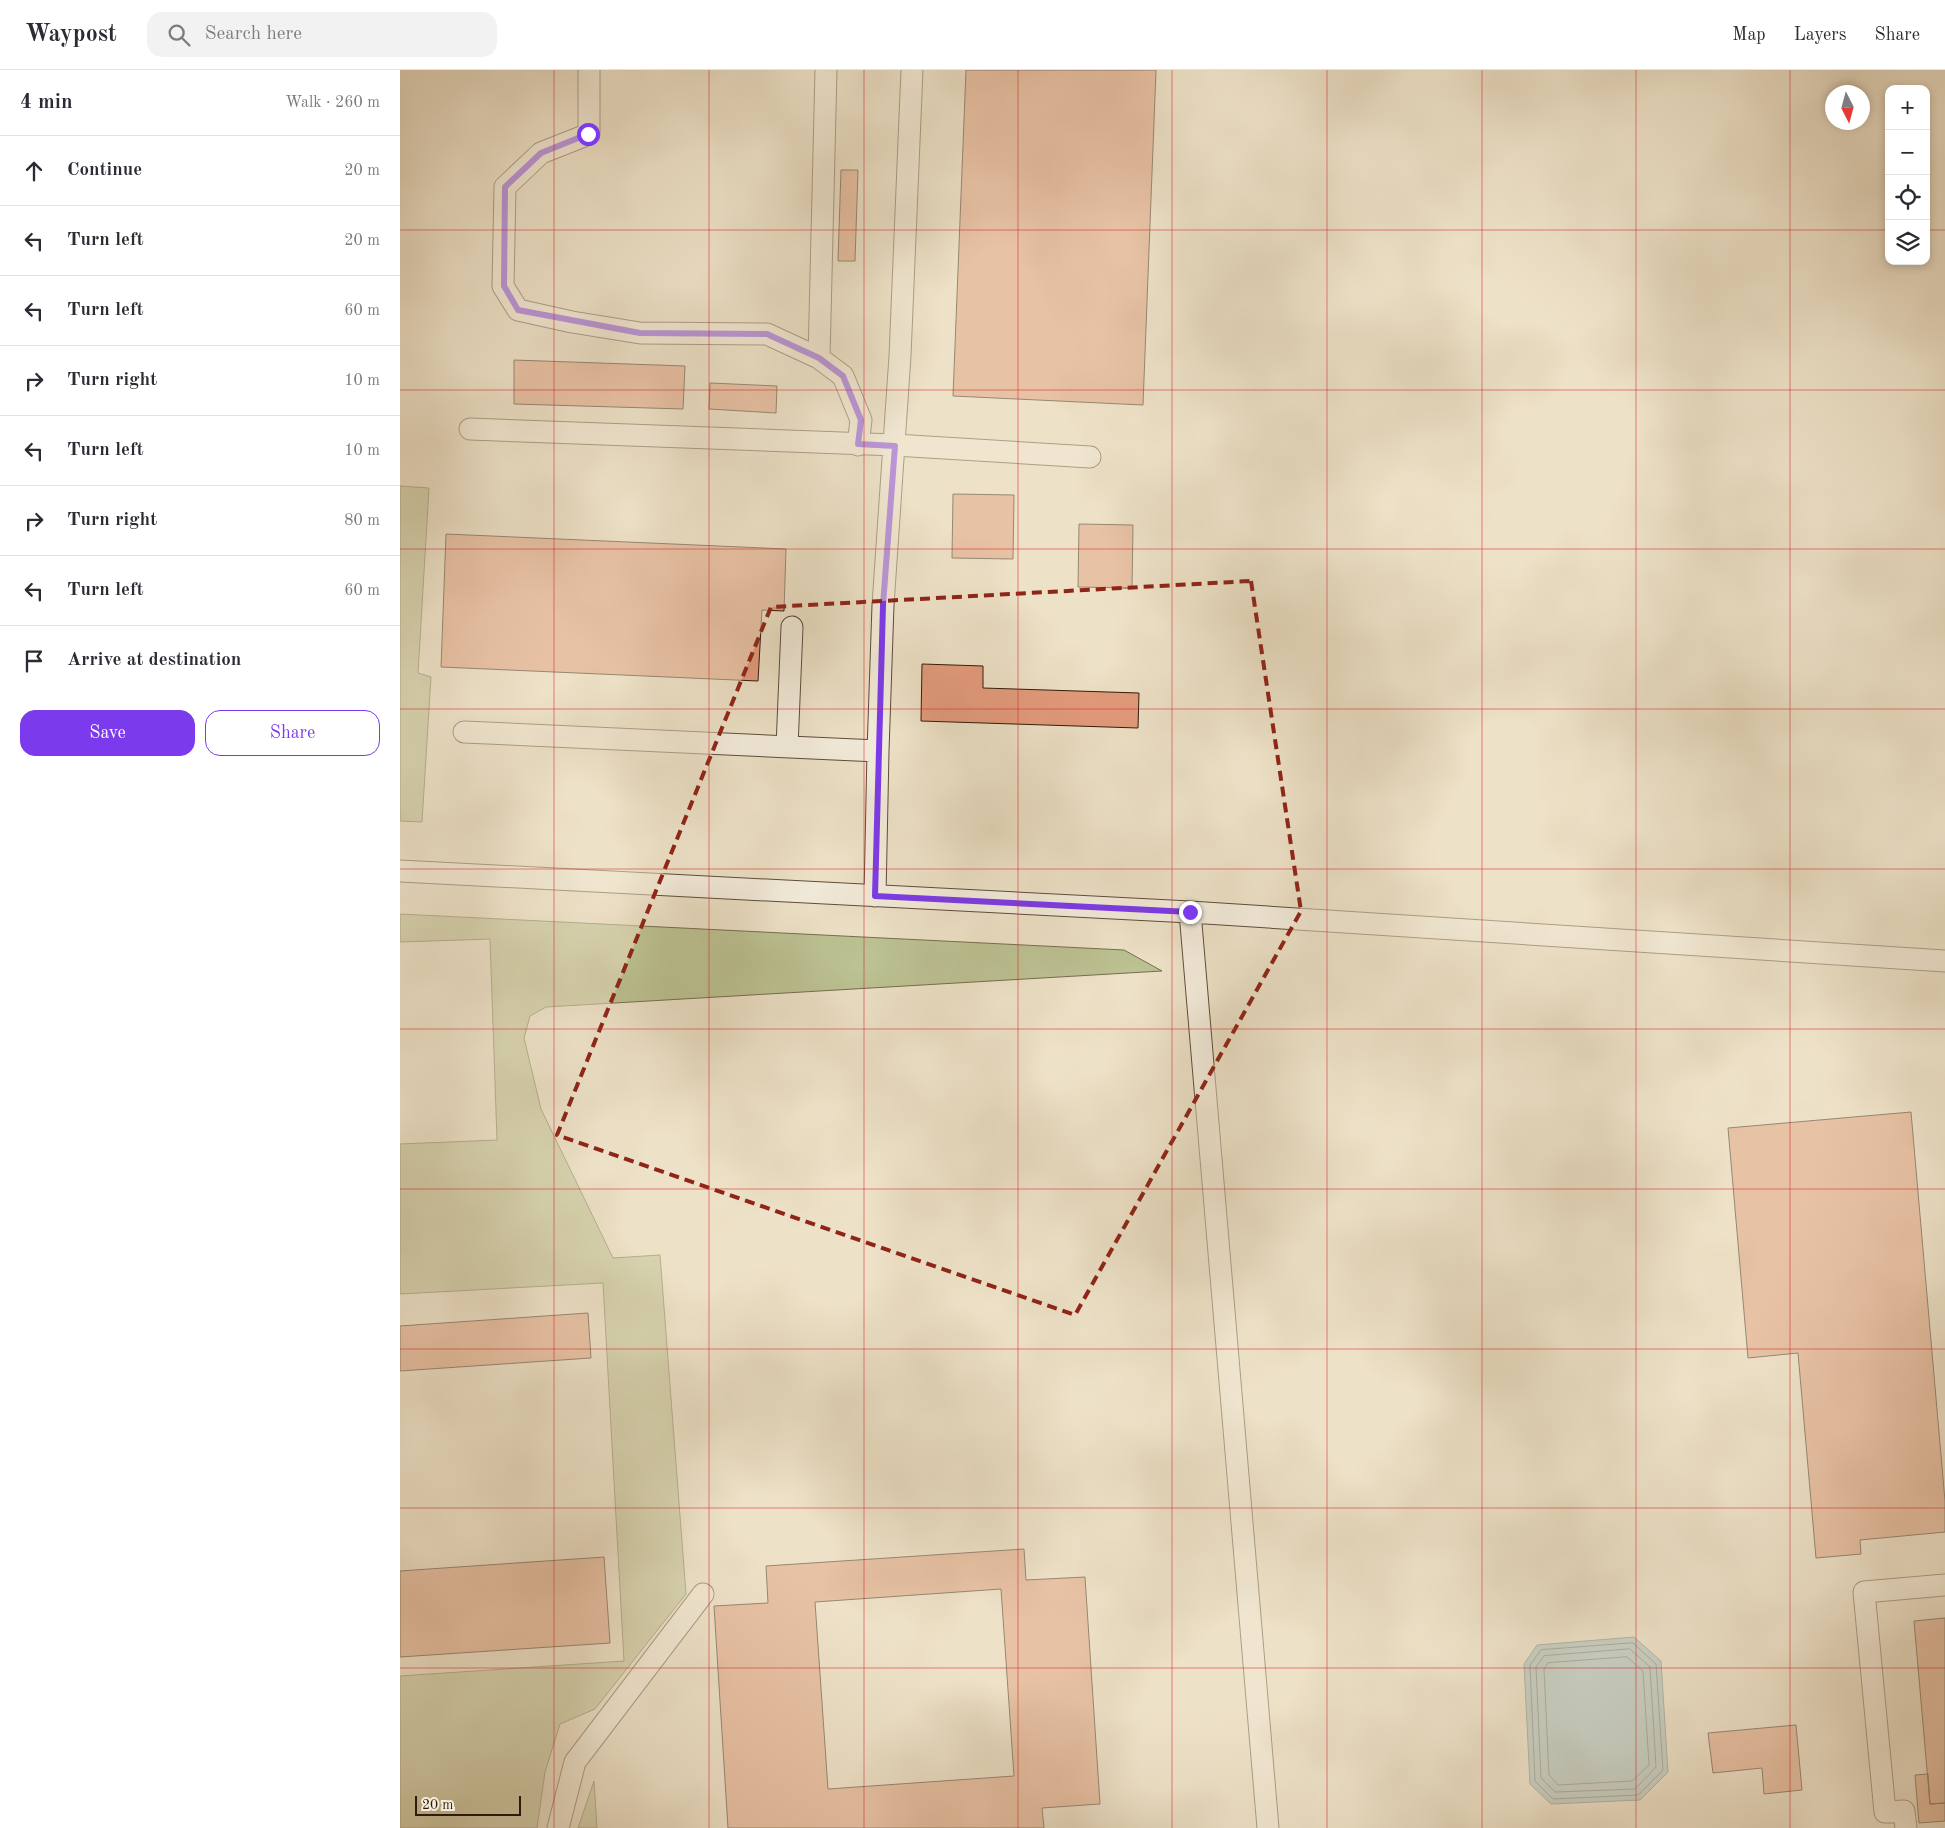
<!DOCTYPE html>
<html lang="en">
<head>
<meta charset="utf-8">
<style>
  body { margin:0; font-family:"Old Standard TT",serif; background:#f2f2f3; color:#2b2b33 }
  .controls { position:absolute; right:15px; top:15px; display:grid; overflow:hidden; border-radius:10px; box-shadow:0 2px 8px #0003 }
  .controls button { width:45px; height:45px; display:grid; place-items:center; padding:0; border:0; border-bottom:1px solid #e1e1e2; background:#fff; color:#2b2b33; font:25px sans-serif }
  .compass { position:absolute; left:1425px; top:15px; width:45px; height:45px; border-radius:50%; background:#fff; box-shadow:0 2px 8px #0003; rotate:174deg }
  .scale { position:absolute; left:15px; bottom:12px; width:106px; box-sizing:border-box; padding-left:5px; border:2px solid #301b0b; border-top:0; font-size:14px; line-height:18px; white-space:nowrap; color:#301b0b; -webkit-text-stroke:4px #f3ecdb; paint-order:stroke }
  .stop { position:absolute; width:15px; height:15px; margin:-11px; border:4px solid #7c3aed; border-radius:50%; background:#fff }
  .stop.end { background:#7c3aed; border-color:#fff; box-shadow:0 1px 5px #0008 }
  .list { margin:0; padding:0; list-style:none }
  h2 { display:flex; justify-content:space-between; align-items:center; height:65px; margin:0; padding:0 20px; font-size:21px }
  h2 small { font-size:16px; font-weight:400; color:#7c7c81 }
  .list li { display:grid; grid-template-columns:32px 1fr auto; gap:15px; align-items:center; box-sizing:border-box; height:70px; padding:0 20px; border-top:1px solid #e1e1e2 }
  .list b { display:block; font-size:19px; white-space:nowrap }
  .list em { font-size:16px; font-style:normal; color:#7c7c81 }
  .actions { display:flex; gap:10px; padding:15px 20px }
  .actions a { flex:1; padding:11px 0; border:1px solid #7c3aed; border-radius:15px; text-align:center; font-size:18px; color:#7c3aed }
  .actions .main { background:#7c3aed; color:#fff }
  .icon { flex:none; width:28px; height:28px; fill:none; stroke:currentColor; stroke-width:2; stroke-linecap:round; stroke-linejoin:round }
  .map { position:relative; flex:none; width:1545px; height:1758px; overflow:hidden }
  header { display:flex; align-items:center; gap:30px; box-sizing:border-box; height:70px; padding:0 25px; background:#fff; border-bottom:1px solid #e1e1e2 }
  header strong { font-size:24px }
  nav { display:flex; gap:28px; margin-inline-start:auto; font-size:18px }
  .search { width:350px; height:45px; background:#f2f2f3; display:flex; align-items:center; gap:12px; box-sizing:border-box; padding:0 18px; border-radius:15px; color:#7c7c81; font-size:19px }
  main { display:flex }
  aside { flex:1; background:#fff }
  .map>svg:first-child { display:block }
  .green { fill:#bcc293; stroke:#766e4f }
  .water { fill:#9dbbbf; stroke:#717b77 }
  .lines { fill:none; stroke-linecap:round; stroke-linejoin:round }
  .shore { stroke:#666b65; stroke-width:1 }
  .building { fill:#e39b7c; stroke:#301b0b; fill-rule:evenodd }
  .service-casing { stroke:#5f4c3a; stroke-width:23 }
  .service { stroke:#f3ecdb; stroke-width:21 }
  .route { stroke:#7c3aed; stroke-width:6 }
  .marked { fill:none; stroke:#8f2418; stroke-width:4; stroke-dasharray:10 6; stroke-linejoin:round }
  .grid { fill:none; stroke:#d62828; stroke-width:1; stroke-opacity:0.55 }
</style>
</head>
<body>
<header>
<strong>Waypost</strong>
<div class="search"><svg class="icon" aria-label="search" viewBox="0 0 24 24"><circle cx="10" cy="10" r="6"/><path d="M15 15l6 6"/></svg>Search here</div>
<nav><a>Map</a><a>Layers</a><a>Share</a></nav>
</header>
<main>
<aside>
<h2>4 min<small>Walk · 260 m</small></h2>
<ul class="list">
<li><svg class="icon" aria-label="ahead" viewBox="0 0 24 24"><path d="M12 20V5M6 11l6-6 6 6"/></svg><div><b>Continue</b></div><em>20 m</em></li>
<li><svg class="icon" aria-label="left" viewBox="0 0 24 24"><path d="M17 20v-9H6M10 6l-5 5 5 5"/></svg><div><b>Turn left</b></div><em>20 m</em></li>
<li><svg class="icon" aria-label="left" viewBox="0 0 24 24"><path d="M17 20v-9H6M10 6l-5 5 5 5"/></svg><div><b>Turn left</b></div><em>60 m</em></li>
<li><svg class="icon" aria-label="right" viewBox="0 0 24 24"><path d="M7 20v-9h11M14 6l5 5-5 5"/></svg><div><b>Turn right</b></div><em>10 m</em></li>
<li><svg class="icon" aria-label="left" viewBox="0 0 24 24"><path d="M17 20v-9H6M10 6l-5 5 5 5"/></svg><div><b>Turn left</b></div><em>10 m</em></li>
<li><svg class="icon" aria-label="right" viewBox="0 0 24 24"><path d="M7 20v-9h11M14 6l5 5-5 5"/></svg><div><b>Turn right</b></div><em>80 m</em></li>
<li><svg class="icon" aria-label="left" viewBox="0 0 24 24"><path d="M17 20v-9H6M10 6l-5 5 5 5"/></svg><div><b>Turn left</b></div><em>60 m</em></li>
<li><svg class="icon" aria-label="arrive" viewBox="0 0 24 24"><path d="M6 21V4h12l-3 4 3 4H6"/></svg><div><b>Arrive at destination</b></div></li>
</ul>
<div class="actions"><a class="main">Save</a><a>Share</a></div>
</aside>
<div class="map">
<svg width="1545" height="1758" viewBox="0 0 1545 1758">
  <rect width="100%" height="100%" fill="#ede1c7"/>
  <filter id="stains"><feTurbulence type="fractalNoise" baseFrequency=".004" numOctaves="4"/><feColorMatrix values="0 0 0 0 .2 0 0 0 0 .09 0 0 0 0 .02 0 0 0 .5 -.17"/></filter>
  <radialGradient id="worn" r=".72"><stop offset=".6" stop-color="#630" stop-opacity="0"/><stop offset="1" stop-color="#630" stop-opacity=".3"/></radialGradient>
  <!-- green -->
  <path class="green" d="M 0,416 L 29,418 L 18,603 L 31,607 L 22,752 L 0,751 Z
    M 0,844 L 724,880 L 762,901 L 146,937 L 130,946 L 124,968 L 141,1039 L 213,1188 L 260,1185 L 286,1524 L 195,1639 L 160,1654 L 145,1702 L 137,1758 L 0,1758 L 0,1606 L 224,1591 L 203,1213 L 0,1224 L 0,1074 L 97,1070 L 90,869 L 0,872 Z
    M 194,1711 L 197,1758 L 178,1758 Z"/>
  <!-- water -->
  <path class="water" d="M 1234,1567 L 1261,1591 L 1268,1702 L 1240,1730 L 1151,1734 L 1130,1714 L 1124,1594 L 1137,1575 Z"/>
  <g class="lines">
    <!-- shore -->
    <path class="shore" d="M 1233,1573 L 1256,1594 L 1263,1700 L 1238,1725 L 1153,1729 L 1135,1711 L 1130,1595 L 1141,1580 Z
      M 1230,1579 L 1250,1597 L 1256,1697 L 1235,1719 L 1155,1722 L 1141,1708 L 1136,1597 L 1144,1586 Z
      M 1227,1587 L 1243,1601 L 1249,1695 L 1232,1711 L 1158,1715 L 1149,1705 L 1144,1599 L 1148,1593 Z"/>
  </g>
  <!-- building -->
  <path class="building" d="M 566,0 L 756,0 L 743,335 L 553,326 Z
    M 441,100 L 458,100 L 455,191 L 438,191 Z
    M 114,290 L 285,296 L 283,339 L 114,334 Z
    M 310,313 L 377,316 L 376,343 L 309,339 Z
    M 553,424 L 614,425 L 613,489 L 552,488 Z
    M 679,454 L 733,455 L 732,518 L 678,517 Z
    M 46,464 L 386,479 L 384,541 L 362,540 L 358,611 L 41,597 Z
    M 522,594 L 583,596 L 583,618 L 739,623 L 738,658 L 521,651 Z
    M 1511,1042 L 1545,1431 L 1545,1462 L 1460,1470 L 1461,1484 L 1416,1488 L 1398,1283 L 1348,1288 L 1328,1058 Z
    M 188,1243 L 191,1288 L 0,1301 L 0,1256 Z
    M 624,1479 L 626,1510 L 685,1507 L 700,1734 L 642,1738 L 644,1758 L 328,1758 L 314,1536 L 368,1533 L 366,1496 ZM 601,1519 L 614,1706 L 428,1719 L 415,1532 Z
    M 204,1487 L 210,1573 L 0,1587 L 0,1501 Z
    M 1545,1548 L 1545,1733 L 1530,1734 L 1514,1551 Z
    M 1396,1655 L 1402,1720 L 1364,1724 L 1362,1698 L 1313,1703 L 1308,1663 Z
    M 1528,1704 L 1530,1734 L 1545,1733 L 1545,1751 L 1519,1753 L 1515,1705 Z"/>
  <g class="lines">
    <!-- service casing -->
    <g class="service-casing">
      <path id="service" d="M 189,0 L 189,64 L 141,83 L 105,117 L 103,216 L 118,240 L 172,252 L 240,263 L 367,264 L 419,288 L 443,306 L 461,350 L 458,375
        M 419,288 L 426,0
        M 70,359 L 495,375 L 690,387
        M 64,662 L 478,681 L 475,826
        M 387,677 L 392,557
        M 478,681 L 483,535 L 500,286 L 512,0
        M 0,801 L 790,842 L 1545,891
        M 790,842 L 868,1758
        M 158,1758 L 175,1692 L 303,1524
        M 1506,1758 L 1504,1741 L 1485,1742 L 1464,1522 L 1545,1515"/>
    </g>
    <!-- service -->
    <use href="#service" class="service"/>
  </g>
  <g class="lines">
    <!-- route -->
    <path class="route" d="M 188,64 L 141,83 L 105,117 L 104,216 L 118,240 L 240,263 L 367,264 L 419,288 L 443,306 L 461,350 L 458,374 L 495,376 L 483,535 L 475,826 L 790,842"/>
  </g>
  <!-- marked area -->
  <path d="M0 0H1545V1758H0ZM 851,511 L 901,841 L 675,1245 L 157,1065 L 371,537 Z" fill="#ede1c7" fill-opacity=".55" fill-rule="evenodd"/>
  <path class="marked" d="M 851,511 L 901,841 L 675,1245 L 157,1065 L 371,537 Z"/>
  <!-- grid -->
  <path class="grid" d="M 154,0 L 154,1758M 309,0 L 309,1758M 464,0 L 464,1758M 618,0 L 618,1758M 772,0 L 772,1758M 927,0 L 927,1758M 1082,0 L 1082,1758M 1236,0 L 1236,1758M 1390,0 L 1390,1758M 0,160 L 1489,160M 1526,160 L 1545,160M 0,320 L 1545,320M 0,479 L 1545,479M 0,639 L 1545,639M 0,799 L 1545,799M 0,959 L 1545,959M 0,1119 L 1545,1119M 0,1279 L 1545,1279M 0,1438 L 1545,1438M 0,1598 L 1545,1598"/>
  <rect width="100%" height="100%" filter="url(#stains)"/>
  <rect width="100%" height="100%" fill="url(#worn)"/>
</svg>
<div class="controls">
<button>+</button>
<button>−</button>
<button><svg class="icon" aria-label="locate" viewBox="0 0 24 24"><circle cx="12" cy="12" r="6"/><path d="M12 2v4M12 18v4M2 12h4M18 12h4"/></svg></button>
<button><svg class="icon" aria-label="layers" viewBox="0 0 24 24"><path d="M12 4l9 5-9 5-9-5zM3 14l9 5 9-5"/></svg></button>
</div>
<svg class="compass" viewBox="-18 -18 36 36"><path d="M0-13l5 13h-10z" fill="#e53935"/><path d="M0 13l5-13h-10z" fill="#7c7c81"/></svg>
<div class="scale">20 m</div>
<div class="stop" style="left:188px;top:64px"></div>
<div class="stop end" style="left:790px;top:842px"></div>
</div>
</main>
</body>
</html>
